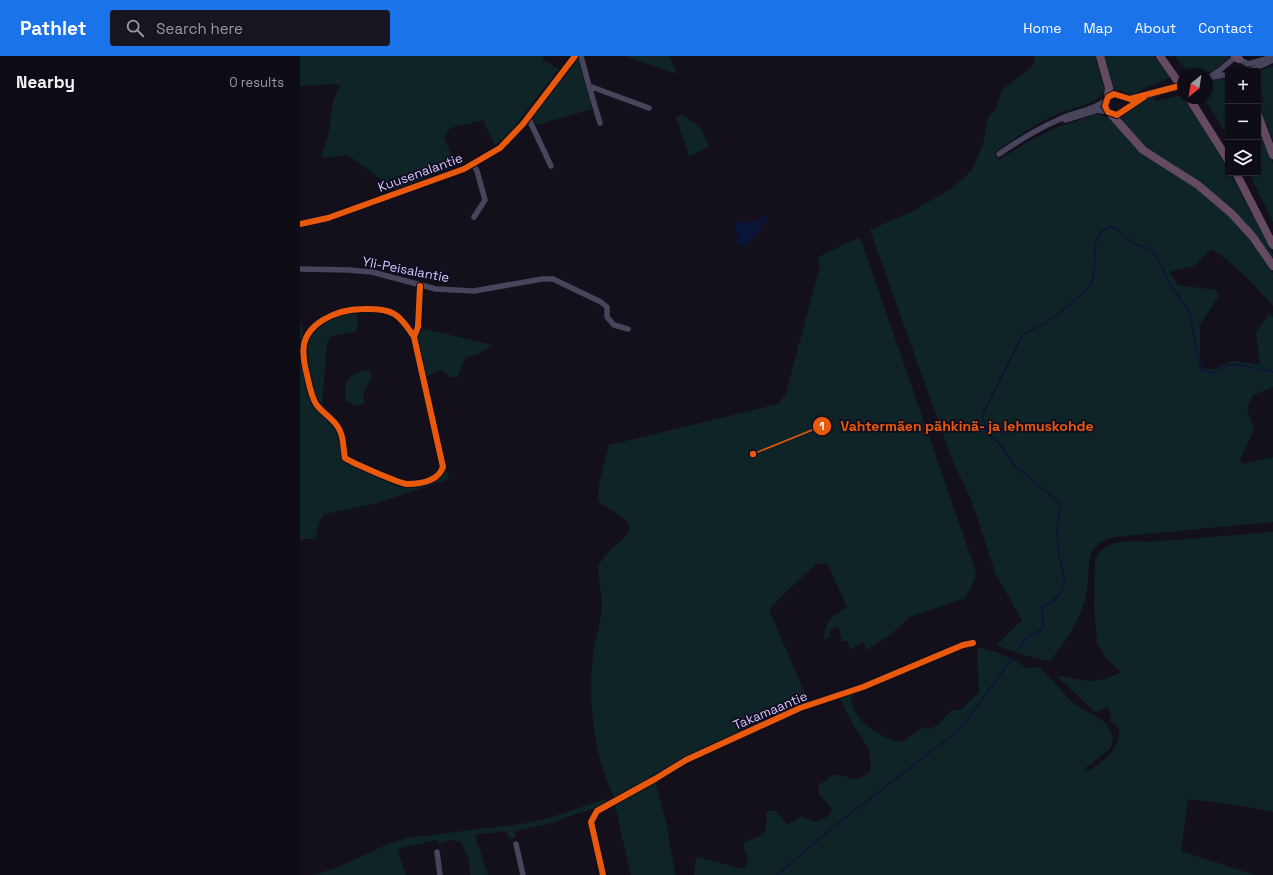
<!DOCTYPE html>
<html lang="en">
<head>
<meta charset="utf-8">
<style>
  body { margin:0; font-family:"Space Grotesk",sans-serif; background:#17151d; color:#f1f3f6 }
  .controls { position:absolute; right:12px; top:12px; display:grid; overflow:hidden; border-radius:4px; box-shadow:0 1px 3px #0004 }
  .controls button { width:36px; height:36px; display:grid; place-items:center; padding:0; border:0; border-bottom:1px solid #2e2c34; background:#0e0c14; color:#f1f3f6; font:20px sans-serif }
  .compass { position:absolute; left:877px; top:12px; width:36px; height:36px; border-radius:50%; background:#0e0c14; box-shadow:0 1px 3px #0004; rotate:210deg }
  .list { margin:0; padding:0; list-style:none }
  h2 { display:flex; justify-content:space-between; align-items:center; height:52px; margin:0; padding:0 16px; font-size:17px }
  h2 small { font-size:13px; font-weight:400; color:#9b9ba0 }
  .icon { flex:none; width:22px; height:22px; fill:none; stroke:currentColor; stroke-width:2; stroke-linecap:round; stroke-linejoin:round }
  .map { position:relative; flex:none; width:973px; height:819px; overflow:hidden }
  header { display:flex; align-items:center; gap:24px; box-sizing:border-box; height:56px; padding:0 20px; background:#1a73e8; color:#fff }
  header strong { font-size:19px }
  nav { display:flex; gap:22px; margin-inline-start:auto; font-size:14px }
  .search { width:280px; height:36px; background:#17151d; display:flex; align-items:center; gap:10px; box-sizing:border-box; padding:0 14px; border-radius:4px; color:#9b9ba0; font-size:15px }
  main { display:flex }
  aside { flex:1; background:#0e0c14 }
  .map>svg:first-child { display:block }
  .green { fill:#0f2427 }
  .water { fill:#081539 }
  .lines { fill:none; stroke-linecap:round; stroke-linejoin:round }
  .stream { stroke:#081539; stroke-width:1.5 }
  .minor { stroke:#48445c; stroke-width:5.5 }
  .highway { stroke:#644b62; stroke-width:8 }
  .minor-bridge { stroke:#48445c; stroke-width:5.5 }
  .cycleway-casing { stroke:#110c1f; stroke-width:8 }
  .cycleway { stroke:#e8590c; stroke-width:6 }
  .labels { text-anchor:middle; stroke-width:3.5; stroke-linejoin:round; paint-order:stroke }
  .street-label { font-size:13px; fill:#d5c9ff; stroke:#110c1f }
  .leader { fill:none; stroke:#e8590c; stroke-width:1.5 }
  .callout-dot { fill:#e8590c; stroke:#110c1f; stroke-width:1.5 }
  .mark-label { font-size:12px; text-anchor:middle; font-weight:bold; fill:#fff }
  .callout-label { font-size:14px; text-anchor:middle; font-weight:bold; fill:#e8590c; stroke:#110c1f; stroke-width:3.5; stroke-linejoin:round; paint-order:stroke }
</style>
</head>
<body>
<header>
<strong>Pathlet</strong>
<div class="search"><svg class="icon" aria-label="search" viewBox="0 0 24 24"><circle cx="10" cy="10" r="6"/><path d="M15 15l6 6"/></svg>Search here</div>
<nav><a>Home</a><a>Map</a><a>About</a><a>Contact</a></nav>
</header>
<main>
<aside>
<h2>Nearby<small>0 results</small></h2>
<ul class="list">
</ul>
</aside>
<div class="map">
<svg width="973" height="819" viewBox="0 0 973 819">
  <rect width="100%" height="100%" fill="#13101b"/>
  <!-- green -->
  <path class="green" d="M 0,0 L 243,0 L 243,4 L 259,13 L 211,75 L 195,89 L 183,64 L 150,72 L 144,82 L 156,110 L 95,134 L 48,99 L 21,102 C 23,93 27,83 29,74 C 32,58 31,45 40,30 L 36,28 L 0,30 Z
    M 325,0 L 370,0 L 376,18 Z
    M 735,0 L 795,0 L 805,36 C 791,51 772,51 755,59 C 733,69 714,83 694,97 L 699,104 L 727,86 L 758,71 L 798,58 L 809,62 L 818,69 L 829,85 L 845,100 L 895,131 L 928,158 L 938,169 L 958,193 L 973,217 L 973,250 C 954,228 936,209 912,193 L 894,210 L 869,216 L 878,229 L 916,234 L 919,240 L 900,269 L 900,304 L 902,311 C 916,319 921,306 934,305 C 942,305 952,308 960,309 L 956,276 L 969,258 L 973,261 L 973,331 L 953,339 L 947,353 L 954,374 L 940,403 L 943,408 L 973,401 L 973,466 L 815,481 C 782,489 791,506 787,533 C 786,542 782,554 778,562 C 771,578 760,592 750,605 L 726,600 L 696,589 L 722,564 L 696,519 L 671,443 L 653,406 L 570,174 L 613,155 L 652,132 L 672,114 L 683,88 L 688,61 L 696,52 L 702,34 L 732,11 Z
    M 803,0 L 854,0 L 870,22 L 844,32 L 834,39 L 829,39 L 819,34 L 813,35 Z
    M 876,0 L 930,0 C 920,10 903,26 888,15 C 883,11 879,5 876,0 Z
    M 278,2 L 292,53 L 237,69 L 232,61 Z
    M 973,10 L 973,85 L 958,46 L 958,33 L 971,62 L 958,30 L 958,15 Z
    M 920,22 L 928,25 L 928,81 L 904,42 L 907,42 L 907,26 Z
    M 882,39 L 928,113 L 928,117 L 930,117 L 934,124 L 969,190 L 973,199 L 973,204 L 943,166 L 851,96 L 831,77 L 820,61 L 835,49 L 851,41 L 856,45 Z
    M 382,59 L 399,70 L 409,90 L 389,101 L 376,61 Z
    M 958,67 L 973,108 L 973,166 L 949,117 L 958,117 Z
    M 560,181 L 676,516 L 674,525 L 665,542 L 610,561 L 590,579 L 567,594 L 563,586 L 551,593 L 547,585 L 542,585 L 538,570 L 530,574 L 530,581 L 524,584 C 525,565 531,561 547,551 L 527,507 L 516,508 L 484,538 L 469,554 L 509,646 L 314,741 C 293,697 288,647 293,598 C 295,582 301,567 302,550 C 302,536 298,524 298,511 C 301,505 305,499 310,495 C 318,486 335,479 326,464 L 298,445 L 299,428 L 309,389 L 478,348 L 486,337 L 520,210 L 518,201 Z
    M 57,256 L 57,275 L 32,280 L 27,286 L 22,349 C 15,340 11,327 9,315 C 8,309 7,303 7,297 C 6,271 35,258 57,256 Z
    M 0,267 L 3,274 C 0,296 2,334 17,353 C 23,361 33,366 37,376 C 42,385 37,396 45,405 L 106,430 L 127,427 L 146,412 L 149,423 L 77,447 L 25,458 L 20,464 L 15,483 L 0,483 Z
    M 120,272 L 193,289 L 177,299 L 166,301 L 157,321 L 151,321 L 140,314 L 126,321 L 116,283 Z
    M 70,314 L 72,321 L 63,336 L 64,348 L 58,350 L 47,346 C 41,326 50,316 70,314 Z
    M 973,476 L 973,756 L 943,750 L 888,743 L 881,795 L 955,819 L 394,819 L 396,803 L 398,801 L 443,813 C 453,805 443,797 444,787 C 462,777 469,782 466,757 L 468,755 L 475,754 L 487,768 L 492,767 L 502,760 L 514,766 C 522,763 530,762 532,753 L 519,738 L 519,728 C 526,727 528,720 535,719 C 547,717 555,731 570,715 C 572,693 566,689 556,673 C 549,663 545,652 540,642 L 554,636 L 555,638 L 551,642 C 551,664 583,684 602,686 L 624,671 L 630,673 L 638,669 L 652,654 L 661,654 L 679,636 L 677,591 L 699,597 L 728,612 L 740,611 L 773,647 L 806,667 L 813,680 L 812,689 L 809,694 L 784,713 L 789,715 C 806,703 820,694 819,671 L 809,665 L 811,657 L 808,651 L 796,656 L 793,654 L 756,619 C 781,624 797,630 821,616 L 806,602 L 797,587 L 794,549 L 795,504 C 803,484 831,484 849,486 Z
    M 355,725 L 367,771 L 375,819 L 331,819 L 315,750 Z
    M 305,743 L 308,748 L 261,763 L 257,766 L 215,775 L 216,781 L 210,783 L 206,775 L 175,779 L 188,819 L 170,819 L 169,804 L 161,786 L 152,784 L 138,788 L 136,784 L 97,793 L 106,819 L 13,819 L 36,812 L 86,789 L 107,782 L 227,767 L 246,763 Z"/>
  <!-- water -->
  <path class="water" d="M 464,160 L 467,161 L 457,178 L 445,191 L 438,188 L 435,167 L 457,165 Z"/>
  <g class="lines">
    <!-- stream -->
    <path class="stream" d="M 718,594 L 727,581 L 741,574 L 743,569 L 742,551 L 753,545 L 761,536 L 765,527 L 759,499 L 757,476 L 760,447 L 715,410 L 698,386 L 688,379 L 682,359 L 722,280 C 731,272 742,270 751,263 C 758,260 790,231 792,226 C 799,207 786,180 810,171 L 817,173 L 834,188 L 842,190 L 852,195 L 861,208 L 870,229 L 889,255 L 901,313 C 917,323 918,310 933,308 C 935,308 970,315 973,316
      M 477,819 L 542,764 L 650,681 L 666,665 L 713,601"/>
    <!-- minor -->
    <path class="minor" d="M 281,0 L 289,30 L 349,52
      M 949,15 L 973,4
      M 913,21 L 922,19 L 928,20
      M 908,22 L 920,14 L 933,3 L 939,3 L 948,8 L 973,1
      M 289,30 L 300,67
      M 814,38 L 828,43 L 844,41 C 839,43 834,45 830,49 C 822,55 812,67 805,50 L 808,41 Z
      M 228,61 L 251,110
      M 765,64 L 798,54 L 808,56
      M 699,98 C 718,85 737,73 758,64 C 773,56 793,55 806,44
      M 173,108 L 177,115 L 185,144 L 174,161
      M 0,168 L 28,162 L 164,113 L 200,92 L 223,68 L 275,0
      M 0,213 L 49,214 L 72,216 L 136,233 L 174,235 L 242,223 L 253,223 L 301,246 L 307,251 L 307,261 L 314,269 L 328,273
      M 114,281 C 99,257 92,252 63,253 C 48,253 36,256 23,264 C 0,278 1,295 7,319 C 9,328 11,340 16,348 C 23,358 36,364 40,375 C 44,383 43,393 45,402 C 53,407 98,427 107,428 C 121,428 138,425 143,411 L 114,281 L 118,271 L 120,230
      M 216,788 L 223,819
      M 137,796 L 140,819
      M 303,819 L 291,766 L 297,755 L 355,723 L 386,704 L 500,652 L 563,631 L 663,589 L 673,587"/>
    <!-- highway -->
    <path class="highway" d="M 800,0 L 809,32 L 808,41
      M 860,0 L 883,33
      M 935,0 L 939,3
      M 889,42 L 928,104
      M 811,58 L 843,94 L 898,129 L 932,158 L 953,181 L 973,210
      M 958,59 L 973,99
      M 936,117 L 973,189"/>
    <!-- minor-bridge -->
    <path class="minor-bridge" d="M 844,41 L 883,29"/>
    <!-- cycleway casing -->
    <g class="cycleway-casing">
      <path id="cycleway" d="M 844,41 L 817,59 L 808,56 L 805,50 L 808,41 L 814,38 L 830,43 L 883,29
        M 0,168 L 28,162 L 164,113 L 200,92 L 223,68 L 275,0
        M 114,281 C 99,257 92,252 63,253 C 48,253 36,256 23,264 C 0,278 1,295 7,319 C 9,328 11,340 16,348 C 23,358 36,364 40,375 C 44,383 43,393 45,402 C 53,407 98,427 107,428 C 121,428 138,425 143,411 L 114,281 L 118,271 L 120,230
        M 303,819 L 291,766 L 297,755 L 355,723 L 386,704 L 500,652 L 563,631 L 663,589 L 673,587"/>
    </g>
    <!-- cycleway -->
    <use href="#cycleway" class="cycleway"/>
  </g>
  <g class="labels">
    <!-- street labels -->
    <g class="street-label">
      <text transform="translate(120 116) rotate(-20)" y="5">Kuusenalantie</text>
      <text transform="translate(106 213) rotate(11)" y="5">Yli-Peisalantie</text>
      <text transform="translate(470 654) rotate(-23)" y="5">Takamaantie</text>
    </g>
  </g>
  <!-- callouts -->
  <path class="leader" d="M453 398L522 370"/>
  <g class="callout-dot">
    <circle cx="453" cy="398" r="4"/>
    <circle cx="522" cy="370" r="10"/>
  </g>
  <g class="mark-label">
    <text x="522" y="374">1</text>
  </g>
  <g class="callout-label">
    <text x="667" y="375">Vahtermäen pähkinä- ja lehmuskohde</text>
  </g>
</svg>
<div class="controls">
<button>+</button>
<button>−</button>
<button><svg class="icon" aria-label="layers" viewBox="0 0 24 24"><path d="M12 4l9 5-9 5-9-5zM3 14l9 5 9-5"/></svg></button>
</div>
<svg class="compass" viewBox="-18 -18 36 36"><path d="M0-13l5 13h-10z" fill="#e53935"/><path d="M0 13l5-13h-10z" fill="#9b9ba0"/></svg>
</div>
</main>
</body>
</html>
